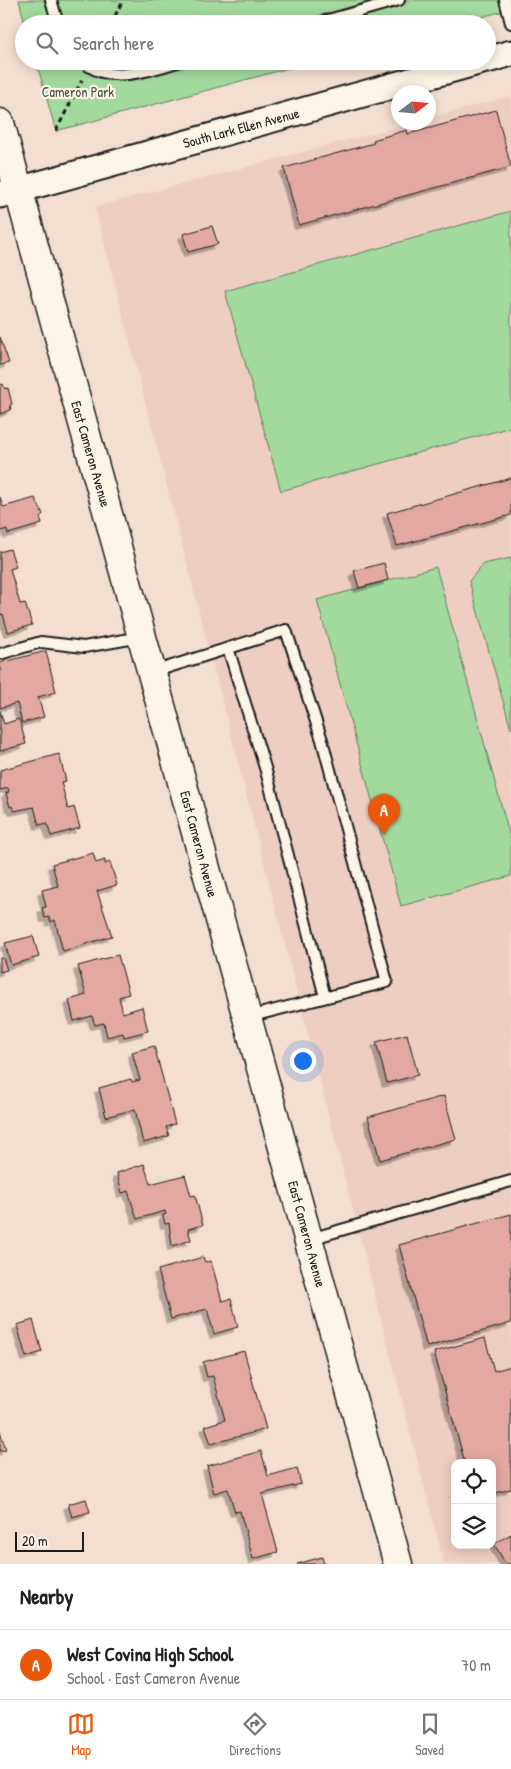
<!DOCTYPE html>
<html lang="en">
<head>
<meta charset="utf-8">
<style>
  body { margin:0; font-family:"Patrick Hand",sans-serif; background:#f6f6f6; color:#202124 }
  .controls { position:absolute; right:15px; bottom:15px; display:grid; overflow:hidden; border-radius:10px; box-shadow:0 2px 12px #0003 }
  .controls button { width:45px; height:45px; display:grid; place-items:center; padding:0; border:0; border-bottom:1px solid #e0e0e0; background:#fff; color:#202124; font:25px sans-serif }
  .compass { position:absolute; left:391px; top:85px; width:45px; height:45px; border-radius:50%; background:#fff; box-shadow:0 2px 12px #0003; rotate:74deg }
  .scale { position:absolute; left:15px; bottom:12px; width:69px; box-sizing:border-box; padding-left:5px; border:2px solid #1c1c1c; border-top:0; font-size:14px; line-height:18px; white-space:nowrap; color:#1c1c1c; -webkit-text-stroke:4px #fcf5e5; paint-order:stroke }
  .you { position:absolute; left:302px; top:1060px; width:18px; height:18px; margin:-12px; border:4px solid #fff; border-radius:50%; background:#1a73e8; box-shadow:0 0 0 8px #1a73e833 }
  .badge { display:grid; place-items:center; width:32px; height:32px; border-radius:50%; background:#ea580c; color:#fff; font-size:16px; font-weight:700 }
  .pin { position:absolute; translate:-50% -41px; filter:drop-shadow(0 1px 2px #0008) }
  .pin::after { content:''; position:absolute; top:26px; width:18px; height:15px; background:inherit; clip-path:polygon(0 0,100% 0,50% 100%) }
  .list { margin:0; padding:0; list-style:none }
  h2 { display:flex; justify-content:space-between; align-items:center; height:65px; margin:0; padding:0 20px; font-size:21px }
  h2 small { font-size:16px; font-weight:400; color:#757577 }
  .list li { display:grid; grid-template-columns:32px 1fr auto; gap:15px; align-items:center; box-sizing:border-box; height:70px; padding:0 20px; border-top:1px solid #e0e0e0 }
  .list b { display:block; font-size:19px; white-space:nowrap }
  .list p { margin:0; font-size:16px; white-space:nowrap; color:#757577 }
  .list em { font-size:16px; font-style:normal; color:#757577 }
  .icon { flex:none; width:28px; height:28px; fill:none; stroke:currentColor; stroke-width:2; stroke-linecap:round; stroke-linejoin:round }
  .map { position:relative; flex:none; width:511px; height:1564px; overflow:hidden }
  .search { position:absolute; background:#fff; box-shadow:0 2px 12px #0003; left:15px; right:15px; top:15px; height:55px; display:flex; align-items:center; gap:12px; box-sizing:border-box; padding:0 18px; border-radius:28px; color:#757577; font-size:19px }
  .sheet { height:135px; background:#fff }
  nav { display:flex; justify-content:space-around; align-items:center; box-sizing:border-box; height:70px; border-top:1px solid #e0e0e0; background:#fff; font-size:14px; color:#757577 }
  nav a { display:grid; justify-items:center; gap:2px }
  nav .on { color:#ea580c }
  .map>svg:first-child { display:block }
  .built { fill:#efcec2; fill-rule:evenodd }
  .green { fill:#a2da9e; stroke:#5f7b5d }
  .building { fill:#e3a9a0; stroke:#1c1c1c; filter:url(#shadow) }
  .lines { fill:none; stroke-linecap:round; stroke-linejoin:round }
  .service-casing { stroke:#1c1c1c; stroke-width:14 }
  .tertiary-casing { stroke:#1c1c1c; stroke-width:29 }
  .secondary-casing { stroke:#1c1c1c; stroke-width:31 }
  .path { stroke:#1c1c1c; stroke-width:3; stroke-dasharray:5 4; stroke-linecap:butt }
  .service { stroke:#fcf5e5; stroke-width:10 }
  .tertiary { stroke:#fcf5e5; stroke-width:25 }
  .secondary { stroke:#fcf5e5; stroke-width:28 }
  .labels { text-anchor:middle; stroke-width:4.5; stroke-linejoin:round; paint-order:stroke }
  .park-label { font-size:14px; fill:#445543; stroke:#fcf5e5 }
  .street-label { font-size:14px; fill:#1c1c1c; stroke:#fcf5e5 }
</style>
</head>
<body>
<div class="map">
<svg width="511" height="1564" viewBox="0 0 511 1564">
  <defs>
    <filter id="shadow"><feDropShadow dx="-4.5" dy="4.5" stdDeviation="0" flood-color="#0004"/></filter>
  </defs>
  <rect width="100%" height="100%" fill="#f4ded0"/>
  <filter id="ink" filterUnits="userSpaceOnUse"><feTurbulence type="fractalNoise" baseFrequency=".02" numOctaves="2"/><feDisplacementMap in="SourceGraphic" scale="10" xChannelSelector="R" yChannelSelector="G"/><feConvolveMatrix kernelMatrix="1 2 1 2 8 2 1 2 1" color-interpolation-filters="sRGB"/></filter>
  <g filter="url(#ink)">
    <!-- built -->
    <path class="built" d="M 511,96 L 511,1564 L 444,1564 L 95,207 L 412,123 L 428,122 L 429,118 ZM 455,1463 L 492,1463 L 492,1545 L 455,1545 Z"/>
    <!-- green -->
    <path class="green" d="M 19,0 L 511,0 L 511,9 L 456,24 L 25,24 Z
      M 36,61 L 315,61 L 56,131 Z
      M 511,211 L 511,427 L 281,491 L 225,291 Z
      M 511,558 L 511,729 L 469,581 L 483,564 Z
      M 436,567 L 511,841 L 511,876 L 401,906 L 317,600 Z"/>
    <!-- building -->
    <path class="building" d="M 496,110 L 511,167 L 299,225 L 284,168 L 374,143 L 373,140 L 407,130 L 408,134 Z
      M 212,226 L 218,244 L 188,252 L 183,234 Z
      M 0,337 L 9,363 L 0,365 Z
      M 3,384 L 5,389 L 8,388 L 12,404 L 10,405 L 11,410 L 0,414 L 0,385 Z
      M 511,478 L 511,515 L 397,546 L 387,513 Z
      M 0,497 L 3,507 L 35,498 L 43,514 L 40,517 L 42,524 L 8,534 L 7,529 L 0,531 Z
      M 10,549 L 16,567 L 10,569 L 20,604 L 25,603 L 32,625 L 8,632 L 3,614 L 0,615 L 0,552 Z
      M 384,563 L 388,580 L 359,588 L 354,571 Z
      M 46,651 L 56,692 L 38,697 L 44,717 L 22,723 L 17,703 L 0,708 L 0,663 Z
      M 0,711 L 4,724 L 19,719 L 26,744 L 0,751 Z
      M 59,754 L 66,781 L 61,782 L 68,809 L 74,807 L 80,828 L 51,836 L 47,823 L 39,825 L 34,807 L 14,811 L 12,806 L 10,807 L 6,793 L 9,792 L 8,788 L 0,790 L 0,770 Z
      M 93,853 L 96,863 L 105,860 L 105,864 L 110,862 L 117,885 L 97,891 L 112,936 L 63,951 L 55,920 L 51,922 L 49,917 L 45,918 L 42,908 L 46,907 L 42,890 L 58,886 L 52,864 Z
      M 33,936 L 39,957 L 11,965 L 5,943 Z
      M 118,955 L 129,994 L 119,997 L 123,1013 L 142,1007 L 148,1031 L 124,1037 L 123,1033 L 107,1037 L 104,1023 L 95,1025 L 92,1016 L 74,1021 L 69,1000 L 86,995 L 78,966 Z
      M 0,958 L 3,958 L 7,970 L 0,972 Z
      M 407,1034 L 418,1075 L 387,1083 L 376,1042 Z
      M 154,1046 L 175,1124 L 166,1127 L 169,1136 L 143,1143 L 135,1109 L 106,1117 L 99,1088 L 131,1079 L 132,1082 L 140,1080 L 132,1052 Z
      M 444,1096 L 456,1139 L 380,1160 L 368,1117 Z
      M 144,1164 L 150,1184 L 185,1175 L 191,1196 L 195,1195 L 203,1225 L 188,1229 L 191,1240 L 172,1246 L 169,1223 L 165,1224 L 163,1215 L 166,1214 L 165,1211 L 137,1219 L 128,1191 L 122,1193 L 117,1173 Z
      M 511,1214 L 511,1323 L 427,1347 L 399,1245 Z
      M 203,1257 L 205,1262 L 211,1261 L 222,1301 L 231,1299 L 238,1327 L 214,1334 L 207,1309 L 171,1319 L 158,1270 Z
      M 33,1320 L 42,1352 L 26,1357 L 17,1325 Z
      M 485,1338 L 494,1371 L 511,1366 L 511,1489 L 492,1494 L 492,1463 L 465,1463 L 434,1352 Z
      M 244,1351 L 266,1429 L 211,1444 L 205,1426 L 225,1420 L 213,1376 L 207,1377 L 203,1362 Z
      M 0,1431 L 6,1450 L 0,1451 Z
      M 261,1451 L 268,1476 L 297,1468 L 301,1484 L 262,1494 L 278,1552 L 253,1559 L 240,1511 L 235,1512 L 228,1489 L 214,1493 L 207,1466 Z
      M 86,1499 L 90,1512 L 72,1517 L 68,1504 Z
      M 511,1534 L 511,1564 L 506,1564 L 494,1544 Z
      M 322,1557 L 324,1564 L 297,1564 Z"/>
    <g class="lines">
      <!-- service casing -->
      <g class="service-casing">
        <path id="service" d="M 51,0 L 58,24
          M 505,0 L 511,23
          M 314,24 L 399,0
          M 82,61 C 111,86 149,70 181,61
          M 228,648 L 266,771 L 325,997
          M 0,654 L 41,642 L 84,647 L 141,637
          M 153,672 L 286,630 L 322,740 L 387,982 L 248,1017
          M 310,1239 L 511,1181"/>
      </g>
      <!-- tertiary casing -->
      <g class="tertiary-casing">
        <path id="tertiary" d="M 487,60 L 511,53
          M 0,195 L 482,61"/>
      </g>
      <!-- secondary casing -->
      <g class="secondary-casing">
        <path id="secondary" d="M 0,123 L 398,1564"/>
      </g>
      <!-- path -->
      <path class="path" d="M 111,24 L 123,0
        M 56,131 L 82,80"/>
      <!-- service -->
      <use href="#service" class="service"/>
      <!-- tertiary -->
      <use href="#tertiary" class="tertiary"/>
      <!-- secondary -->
      <use href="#secondary" class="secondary"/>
    </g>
  </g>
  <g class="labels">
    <!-- park labels -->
    <g class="park-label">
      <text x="78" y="97">Cameron Park</text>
    </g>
    <!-- street labels -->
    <g class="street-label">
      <text transform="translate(241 128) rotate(-15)" y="5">South Lark Ellen Avenue</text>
      <text transform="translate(91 454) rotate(74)" y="5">East Cameron Avenue</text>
      <text transform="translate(199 844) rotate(75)" y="5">East Cameron Avenue</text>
      <text transform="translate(307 1234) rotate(75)" y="5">East Cameron Avenue</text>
    </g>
  </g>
</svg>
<div class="controls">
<button><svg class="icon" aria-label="locate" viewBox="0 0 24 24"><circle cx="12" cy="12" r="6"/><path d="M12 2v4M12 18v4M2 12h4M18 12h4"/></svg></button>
<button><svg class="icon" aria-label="layers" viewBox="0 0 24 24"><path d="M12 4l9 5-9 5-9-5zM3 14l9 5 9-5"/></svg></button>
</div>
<svg class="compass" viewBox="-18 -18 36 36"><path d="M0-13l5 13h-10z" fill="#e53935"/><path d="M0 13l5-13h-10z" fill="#757577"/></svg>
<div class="scale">20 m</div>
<div class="you"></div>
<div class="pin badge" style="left:384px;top:835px">A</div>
<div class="search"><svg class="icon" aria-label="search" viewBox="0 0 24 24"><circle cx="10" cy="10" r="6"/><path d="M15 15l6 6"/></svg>Search here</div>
</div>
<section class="sheet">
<h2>Nearby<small></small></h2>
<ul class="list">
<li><span class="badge">A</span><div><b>West Covina High School</b><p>School · East Cameron Avenue</p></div><em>70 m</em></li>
</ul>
</section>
<nav>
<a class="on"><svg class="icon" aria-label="map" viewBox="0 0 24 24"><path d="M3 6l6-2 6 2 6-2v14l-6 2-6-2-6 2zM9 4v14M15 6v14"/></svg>Map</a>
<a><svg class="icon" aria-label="directions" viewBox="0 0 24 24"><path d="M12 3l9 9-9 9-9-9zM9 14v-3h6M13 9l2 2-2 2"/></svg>Directions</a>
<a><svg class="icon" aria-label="saved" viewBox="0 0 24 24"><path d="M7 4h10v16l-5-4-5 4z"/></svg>Saved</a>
</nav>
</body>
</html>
